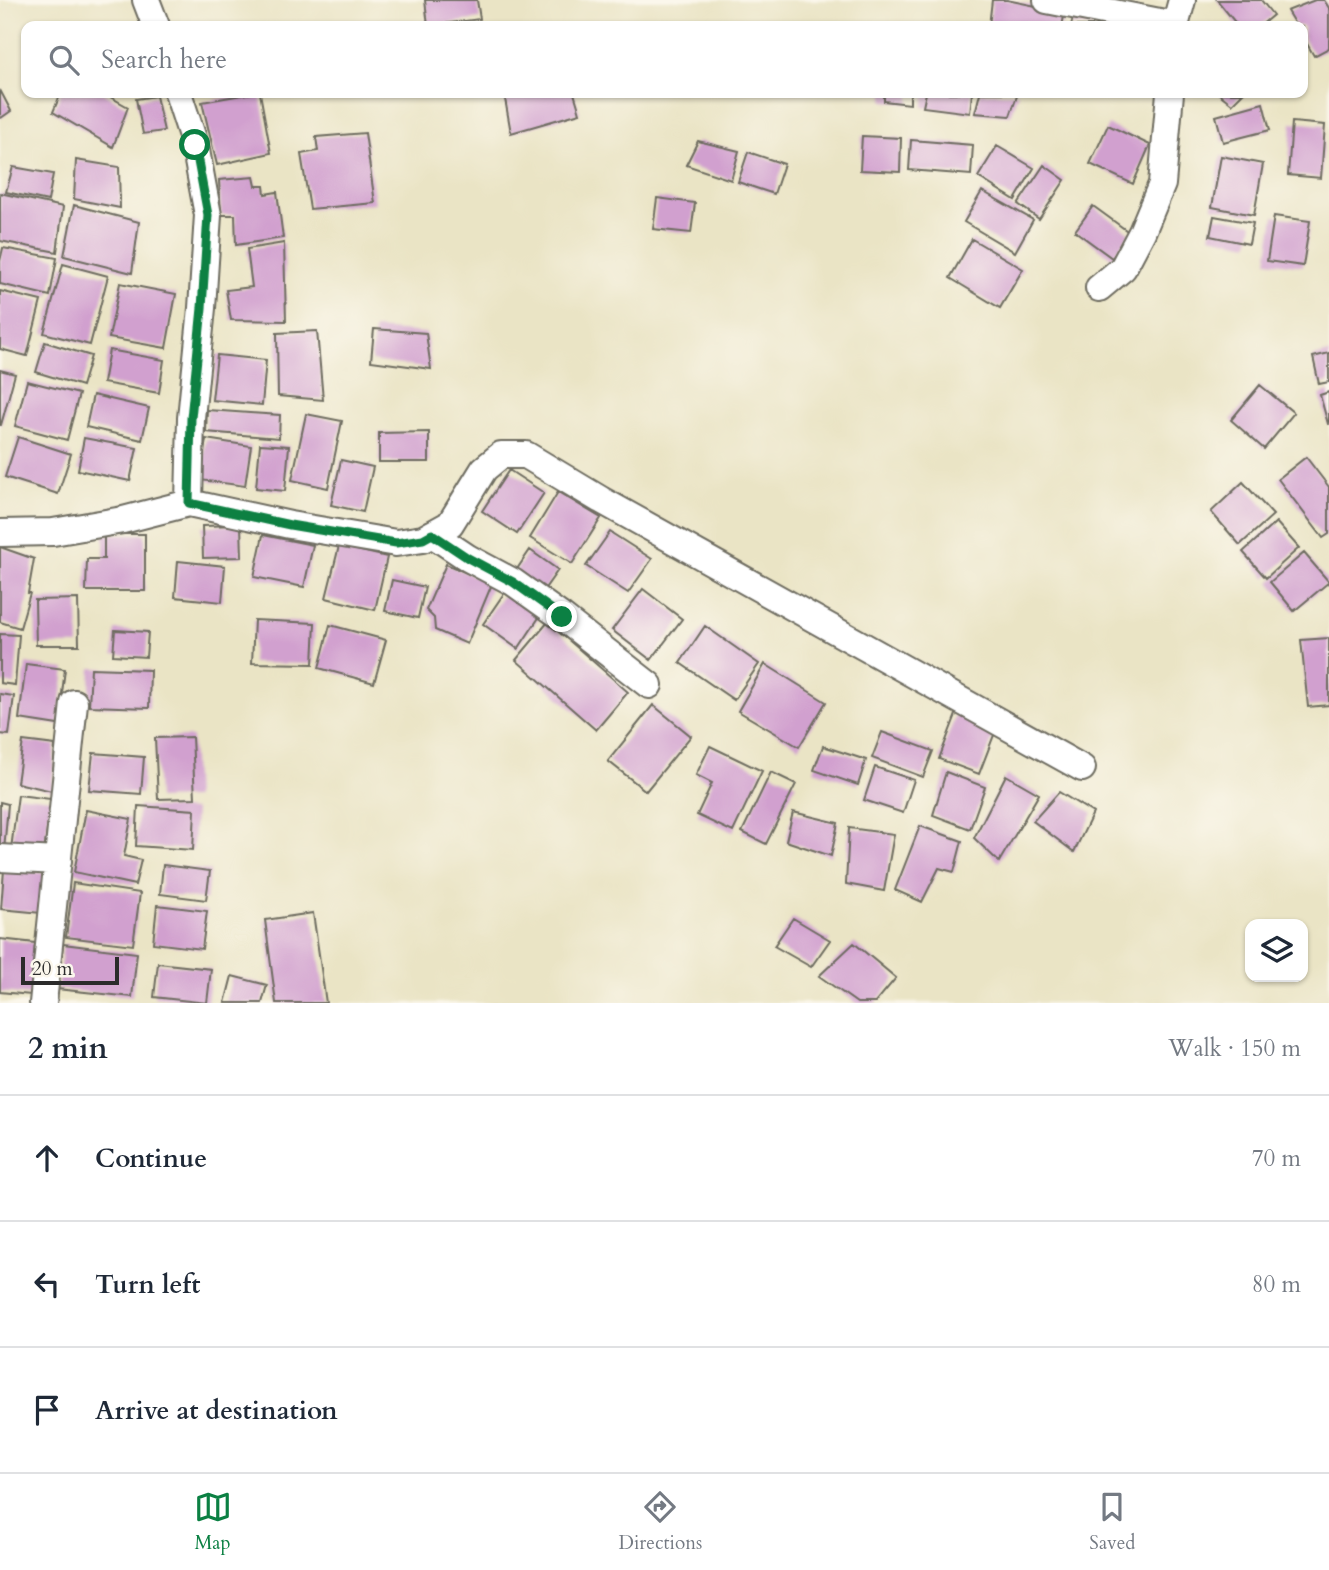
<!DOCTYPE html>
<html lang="en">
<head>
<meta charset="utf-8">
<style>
  body { margin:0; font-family:Cardo,serif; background:#f2f2f3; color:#1f2937 }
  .controls { position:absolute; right:21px; bottom:21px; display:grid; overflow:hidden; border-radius:14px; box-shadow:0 2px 5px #0004 }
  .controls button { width:63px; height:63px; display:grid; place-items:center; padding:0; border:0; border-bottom:2px solid #e0e1e3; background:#fff; color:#1f2937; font:35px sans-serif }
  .scale { position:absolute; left:21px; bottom:18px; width:98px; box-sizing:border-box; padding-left:7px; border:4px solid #2b2b2b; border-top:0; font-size:19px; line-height:24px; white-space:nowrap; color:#2b2b2b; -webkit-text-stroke:5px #fbf7ec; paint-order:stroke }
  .stop { position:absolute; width:21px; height:21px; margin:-16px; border:5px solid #0b8043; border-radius:50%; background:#fff }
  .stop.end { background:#0b8043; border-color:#fff; box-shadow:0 2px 7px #0008 }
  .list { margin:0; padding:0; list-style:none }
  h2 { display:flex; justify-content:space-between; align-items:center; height:91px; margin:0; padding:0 28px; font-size:30px }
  h2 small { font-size:23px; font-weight:400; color:#747a83 }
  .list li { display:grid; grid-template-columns:46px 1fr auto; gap:21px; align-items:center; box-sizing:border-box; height:126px; padding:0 28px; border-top:2px solid #e0e1e3 }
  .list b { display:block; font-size:26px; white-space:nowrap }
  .list em { font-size:23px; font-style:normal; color:#747a83 }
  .icon { flex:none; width:38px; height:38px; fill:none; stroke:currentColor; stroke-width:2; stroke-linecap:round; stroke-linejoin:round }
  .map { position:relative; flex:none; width:1329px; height:1003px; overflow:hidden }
  .search { position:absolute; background:#fff; box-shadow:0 2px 5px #0004; left:21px; right:21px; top:21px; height:77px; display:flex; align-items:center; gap:18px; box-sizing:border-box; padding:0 24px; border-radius:14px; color:#747a83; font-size:26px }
  .sheet { height:469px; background:#fff }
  nav { display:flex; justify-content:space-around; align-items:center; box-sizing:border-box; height:98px; border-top:2px solid #e0e1e3; background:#fff; font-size:19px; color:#747a83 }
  nav a { display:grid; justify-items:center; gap:4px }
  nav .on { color:#0b8043 }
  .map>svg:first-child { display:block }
  .building { fill:#d1a0cf }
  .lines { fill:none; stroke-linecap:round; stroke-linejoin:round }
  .minor-casing { stroke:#6e6c61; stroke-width:30 }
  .minor { stroke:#fff; stroke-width:26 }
  .route { stroke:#0b8043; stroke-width:9 }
</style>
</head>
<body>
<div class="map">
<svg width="1329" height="1003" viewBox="0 0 1329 1003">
  <rect width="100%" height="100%" fill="#fbf7ec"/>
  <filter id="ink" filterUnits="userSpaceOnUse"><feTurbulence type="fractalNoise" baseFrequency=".0143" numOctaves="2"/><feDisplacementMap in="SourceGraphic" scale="14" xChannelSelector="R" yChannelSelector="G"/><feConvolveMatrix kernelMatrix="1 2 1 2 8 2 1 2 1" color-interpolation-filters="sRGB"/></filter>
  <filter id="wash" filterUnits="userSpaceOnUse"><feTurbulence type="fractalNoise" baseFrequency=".00686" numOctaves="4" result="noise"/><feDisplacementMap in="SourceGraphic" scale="28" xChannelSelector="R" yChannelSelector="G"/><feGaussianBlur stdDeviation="1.57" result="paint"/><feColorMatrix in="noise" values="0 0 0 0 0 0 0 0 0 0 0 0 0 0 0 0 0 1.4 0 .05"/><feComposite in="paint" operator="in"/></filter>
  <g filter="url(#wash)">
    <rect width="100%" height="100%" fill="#eae4c5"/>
    <g id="blocks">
      <!-- building -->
      <path class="building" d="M 425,0 L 477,0 L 480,19 L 428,26 Z
        M 992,0 L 1007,0 L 1065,12 L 1062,26 L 989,26 Z
        M 1217,0 L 1261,0 L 1273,15 L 1260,26 L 1238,26 Z
        M 1315,0 L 1324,0 L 1329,8 L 1329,48 L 1314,56 L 1303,37 L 1303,26 L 1296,26 L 1287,11 Z
        M 1074,13 L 1129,26 L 1071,26 Z
        M 0,90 L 11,111 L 1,118 L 0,117 Z
        M 61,93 L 103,93 L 128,107 L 113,147 L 53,112 Z
        M 253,93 L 260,93 L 271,153 L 217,165 L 202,102 Z
        M 504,93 L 574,93 L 580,113 L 511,133 Z
        M 884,93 L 910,93 L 910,104 L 884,101 Z
        M 926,93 L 972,93 L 970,113 L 923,107 Z
        M 980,93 L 1018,93 L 1010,116 L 975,113 Z
        M 1218,93 L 1243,93 L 1232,104 Z
        M 156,96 L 164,131 L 143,134 L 136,99 Z
        M 1263,103 L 1270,130 L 1223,142 L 1216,116 Z
        M 1292,122 L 1325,125 L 1321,178 L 1288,175 Z
        M 1108,125 L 1150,145 L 1133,184 L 1090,164 Z
        M 365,133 L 375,203 L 310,209 L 301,154 L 318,151 L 316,137 Z
        M 862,136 L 901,138 L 900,172 L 860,170 Z
        M 911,140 L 973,145 L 971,175 L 909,170 Z
        M 698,141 L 739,151 L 731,180 L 686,165 Z
        M 997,146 L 1034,168 L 1015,200 L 978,177 Z
        M 748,152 L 784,164 L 774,194 L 738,182 Z
        M 1221,156 L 1263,164 L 1254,215 L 1212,207 Z
        M 76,160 L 119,167 L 120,208 L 74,199 Z
        M 1044,165 L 1065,180 L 1039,219 L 1018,204 Z
        M 13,167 L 53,174 L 48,201 L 6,192 Z
        M 254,177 L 256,186 L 264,186 L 265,194 L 277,192 L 283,238 L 236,245 L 235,215 L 221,215 L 219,180 Z
        M 982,191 L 1033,220 L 1015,252 L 964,222 Z
        M 0,193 L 63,207 L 57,252 L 0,241 Z
        M 657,198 L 695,203 L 691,233 L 653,229 Z
        M 74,205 L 139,222 L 132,273 L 64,256 Z
        M 1093,206 L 1130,233 L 1112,258 L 1075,231 Z
        M 1214,216 L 1253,223 L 1249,244 L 1210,236 Z
        M 1274,216 L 1310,221 L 1303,266 L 1267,261 Z
        M 972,239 L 1023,269 L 1000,308 L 950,278 Z
        M 284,243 L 286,321 L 231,320 L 226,290 L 252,287 L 247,249 Z
        M 3,248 L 57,258 L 50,296 L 0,284 L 0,261 Z
        M 63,264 L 108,276 L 90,345 L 44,333 Z
        M 120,283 L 176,294 L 166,348 L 109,338 Z
        M 0,291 L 41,301 L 27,356 L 0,349 Z
        M 374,329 L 426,333 L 431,369 L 371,361 Z
        M 317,331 L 323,400 L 278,396 L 277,333 Z
        M 45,342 L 91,356 L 82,386 L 36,372 Z
        M 109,350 L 164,360 L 159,393 L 103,383 Z
        M 1329,353 L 1329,382 L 1319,384 L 1313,357 Z
        M 217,355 L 266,360 L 262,405 L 212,400 Z
        M 0,370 L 15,374 L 1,425 L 0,425 Z
        M 27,381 L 79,394 L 67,440 L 15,426 Z
        M 1260,385 L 1294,413 L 1264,449 L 1231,420 Z
        M 1329,392 L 1329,424 L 1328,424 L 1320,395 Z
        M 93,395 L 149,408 L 142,440 L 86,427 Z
        M 207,410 L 280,415 L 279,438 L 206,432 Z
        M 306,414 L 342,421 L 328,488 L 292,480 Z
        M 429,432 L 429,462 L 379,462 L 379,433 Z
        M 18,437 L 71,454 L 58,494 L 5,477 Z
        M 84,438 L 137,448 L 130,481 L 78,470 Z
        M 206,439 L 251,446 L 245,486 L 200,480 Z
        M 260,444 L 289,446 L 285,491 L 256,488 Z
        M 1306,457 L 1329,487 L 1329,534 L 1323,538 L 1278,479 Z
        M 341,460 L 373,467 L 363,512 L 331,505 Z
        M 509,470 L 544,493 L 517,534 L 482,511 Z
        M 1243,482 L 1273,515 L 1240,545 L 1211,512 Z
        M 558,492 L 601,518 L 572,564 L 530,538 Z
        M 1276,522 L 1299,548 L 1266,578 L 1243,552 Z
        M 241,525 L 242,557 L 203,558 L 202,526 Z
        M 610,532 L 652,559 L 628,593 L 586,566 Z
        M 104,534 L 145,534 L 145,591 L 86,591 L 87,559 L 104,559 Z
        M 263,535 L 313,545 L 304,587 L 254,577 Z
        M 339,546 L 387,557 L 375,610 L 326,598 Z
        M 0,547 L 34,559 L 28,593 L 30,593 L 20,628 L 0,622 Z
        M 530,550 L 558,570 L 541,594 L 513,575 Z
        M 1304,553 L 1329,582 L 1294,611 L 1270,582 Z
        M 178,561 L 225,566 L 222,602 L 175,597 Z
        M 446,564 L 492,584 L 467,644 L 435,630 L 434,618 L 426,610 Z
        M 392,580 L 425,587 L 418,618 L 385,611 Z
        M 643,589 L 682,619 L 651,660 L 612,630 Z
        M 505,592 L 540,616 L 518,649 L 483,624 Z
        M 78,599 L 79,645 L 36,645 L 35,600 Z
        M 254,620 L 315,623 L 313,664 L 252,663 Z
        M 548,622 L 628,692 L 596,730 L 516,660 Z
        M 330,625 L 386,640 L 374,683 L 319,668 Z
        M 705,626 L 759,664 L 734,700 L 680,663 Z
        M 115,630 L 148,632 L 146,657 L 113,655 Z
        M 0,634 L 19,635 L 15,685 L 0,683 Z
        M 1329,638 L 1329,705 L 1308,707 L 1301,640 Z
        M 26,664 L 65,669 L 58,725 L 19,719 Z
        M 765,664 L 826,702 L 799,747 L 738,711 Z
        M 91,668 L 150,670 L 149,708 L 89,706 Z
        M 0,694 L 14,696 L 9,735 L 0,734 Z
        M 653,705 L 691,736 L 646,791 L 608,761 Z
        M 957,712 L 997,727 L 979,774 L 939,759 Z
        M 882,732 L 933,751 L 923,777 L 872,758 Z
        M 192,737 L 195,798 L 158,799 L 155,738 Z
        M 23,741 L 55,745 L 52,791 L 17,783 Z
        M 710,746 L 762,771 L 733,832 L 697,815 L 712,783 L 696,775 Z
        M 823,746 L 866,760 L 858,785 L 814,770 Z
        M 93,753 L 144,757 L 141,794 L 89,790 Z
        M 875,767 L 914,780 L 903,813 L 864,800 Z
        M 771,772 L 796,784 L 766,844 L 742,832 Z
        M 946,772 L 985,787 L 970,829 L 933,815 Z
        M 1006,775 L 1039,794 L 999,862 L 974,838 Z
        M 1059,792 L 1093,813 L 1074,852 L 1033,821 Z
        M 18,795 L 51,799 L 44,853 L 11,849 Z
        M 0,802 L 8,804 L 4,851 L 0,850 Z
        M 138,806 L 195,810 L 193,850 L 136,846 Z
        M 86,810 L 131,819 L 124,856 L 141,860 L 135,885 L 74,872 Z
        M 793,812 L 838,823 L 831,856 L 786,841 Z
        M 920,826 L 962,841 L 954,872 L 939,868 L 922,902 L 895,890 Z
        M 849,828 L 894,834 L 884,891 L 846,884 Z
        M 163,865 L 210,871 L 206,900 L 160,894 Z
        M 4,870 L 44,873 L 41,913 L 1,909 Z
        M 73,883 L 140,893 L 133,945 L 66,937 Z
        M 157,905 L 207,911 L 202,949 L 153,943 Z
        M 313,913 L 326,1003 L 276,1003 L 265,920 Z
        M 793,918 L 830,940 L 811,967 L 774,946 Z
        M 0,939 L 35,943 L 31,995 L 0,992 Z
        M 854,943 L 896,978 L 875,1003 L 857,1003 L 819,976 Z
        M 63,944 L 137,953 L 132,997 L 57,989 Z
        M 158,963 L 211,969 L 207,1003 L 154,997 Z
        M 232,976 L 267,985 L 262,1003 L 225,1003 Z"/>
    </g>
  </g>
  <g filter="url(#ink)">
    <use href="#blocks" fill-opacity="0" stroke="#6e6c61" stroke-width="2"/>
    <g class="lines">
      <!-- minor casing -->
      <g class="minor-casing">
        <path id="minor" d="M 146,0 L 156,26
          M 1047,0 L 1175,25
          M 1175,26 L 1182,0
          M 1099,288 L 1123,268 L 1142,232 L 1162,184 L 1170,93
          M 189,503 L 290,525 L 396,543 L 423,539 L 450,524 L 484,469 L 501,455 L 526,455 L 601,500 L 1082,768
          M 0,533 L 53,532 L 123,520 L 189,503 L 191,418 L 202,308 L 208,215 L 195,145 L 178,93
          M 432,534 L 468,558 L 513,582 L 562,617 L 649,685
          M 0,858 L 58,861
          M 43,1003 L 74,703"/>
      </g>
      <!-- minor -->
      <use href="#minor" class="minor"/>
    </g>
  </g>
  <g class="lines" filter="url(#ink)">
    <!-- route -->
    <path class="route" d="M 195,145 L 208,215 L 202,308 L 191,418 L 189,503 L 290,525 L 396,543 L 423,539 L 432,534 L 468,558 L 513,582 L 562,617"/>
  </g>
</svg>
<div class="controls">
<button><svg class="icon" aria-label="layers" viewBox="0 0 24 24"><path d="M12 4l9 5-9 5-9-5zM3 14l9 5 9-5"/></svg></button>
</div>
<div class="scale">20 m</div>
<div class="stop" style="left:195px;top:145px"></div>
<div class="stop end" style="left:562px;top:617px"></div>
<div class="search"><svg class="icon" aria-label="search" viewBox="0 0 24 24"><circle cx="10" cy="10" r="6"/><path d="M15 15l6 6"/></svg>Search here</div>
</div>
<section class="sheet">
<h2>2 min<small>Walk · 150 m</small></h2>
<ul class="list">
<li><svg class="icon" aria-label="ahead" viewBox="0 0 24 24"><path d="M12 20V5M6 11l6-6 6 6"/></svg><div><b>Continue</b></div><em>70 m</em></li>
<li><svg class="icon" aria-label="left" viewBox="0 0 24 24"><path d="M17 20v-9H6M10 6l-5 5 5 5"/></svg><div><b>Turn left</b></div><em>80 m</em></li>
<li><svg class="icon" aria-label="arrive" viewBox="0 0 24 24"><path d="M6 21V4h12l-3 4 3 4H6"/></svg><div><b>Arrive at destination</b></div></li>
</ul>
</section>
<nav>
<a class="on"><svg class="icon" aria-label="map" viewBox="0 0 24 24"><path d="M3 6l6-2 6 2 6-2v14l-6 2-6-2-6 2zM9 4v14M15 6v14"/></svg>Map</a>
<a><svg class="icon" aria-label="directions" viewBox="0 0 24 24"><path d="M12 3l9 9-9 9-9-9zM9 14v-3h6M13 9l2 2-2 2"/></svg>Directions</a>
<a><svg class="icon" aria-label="saved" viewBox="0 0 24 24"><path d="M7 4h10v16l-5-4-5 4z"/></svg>Saved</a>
</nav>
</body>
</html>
